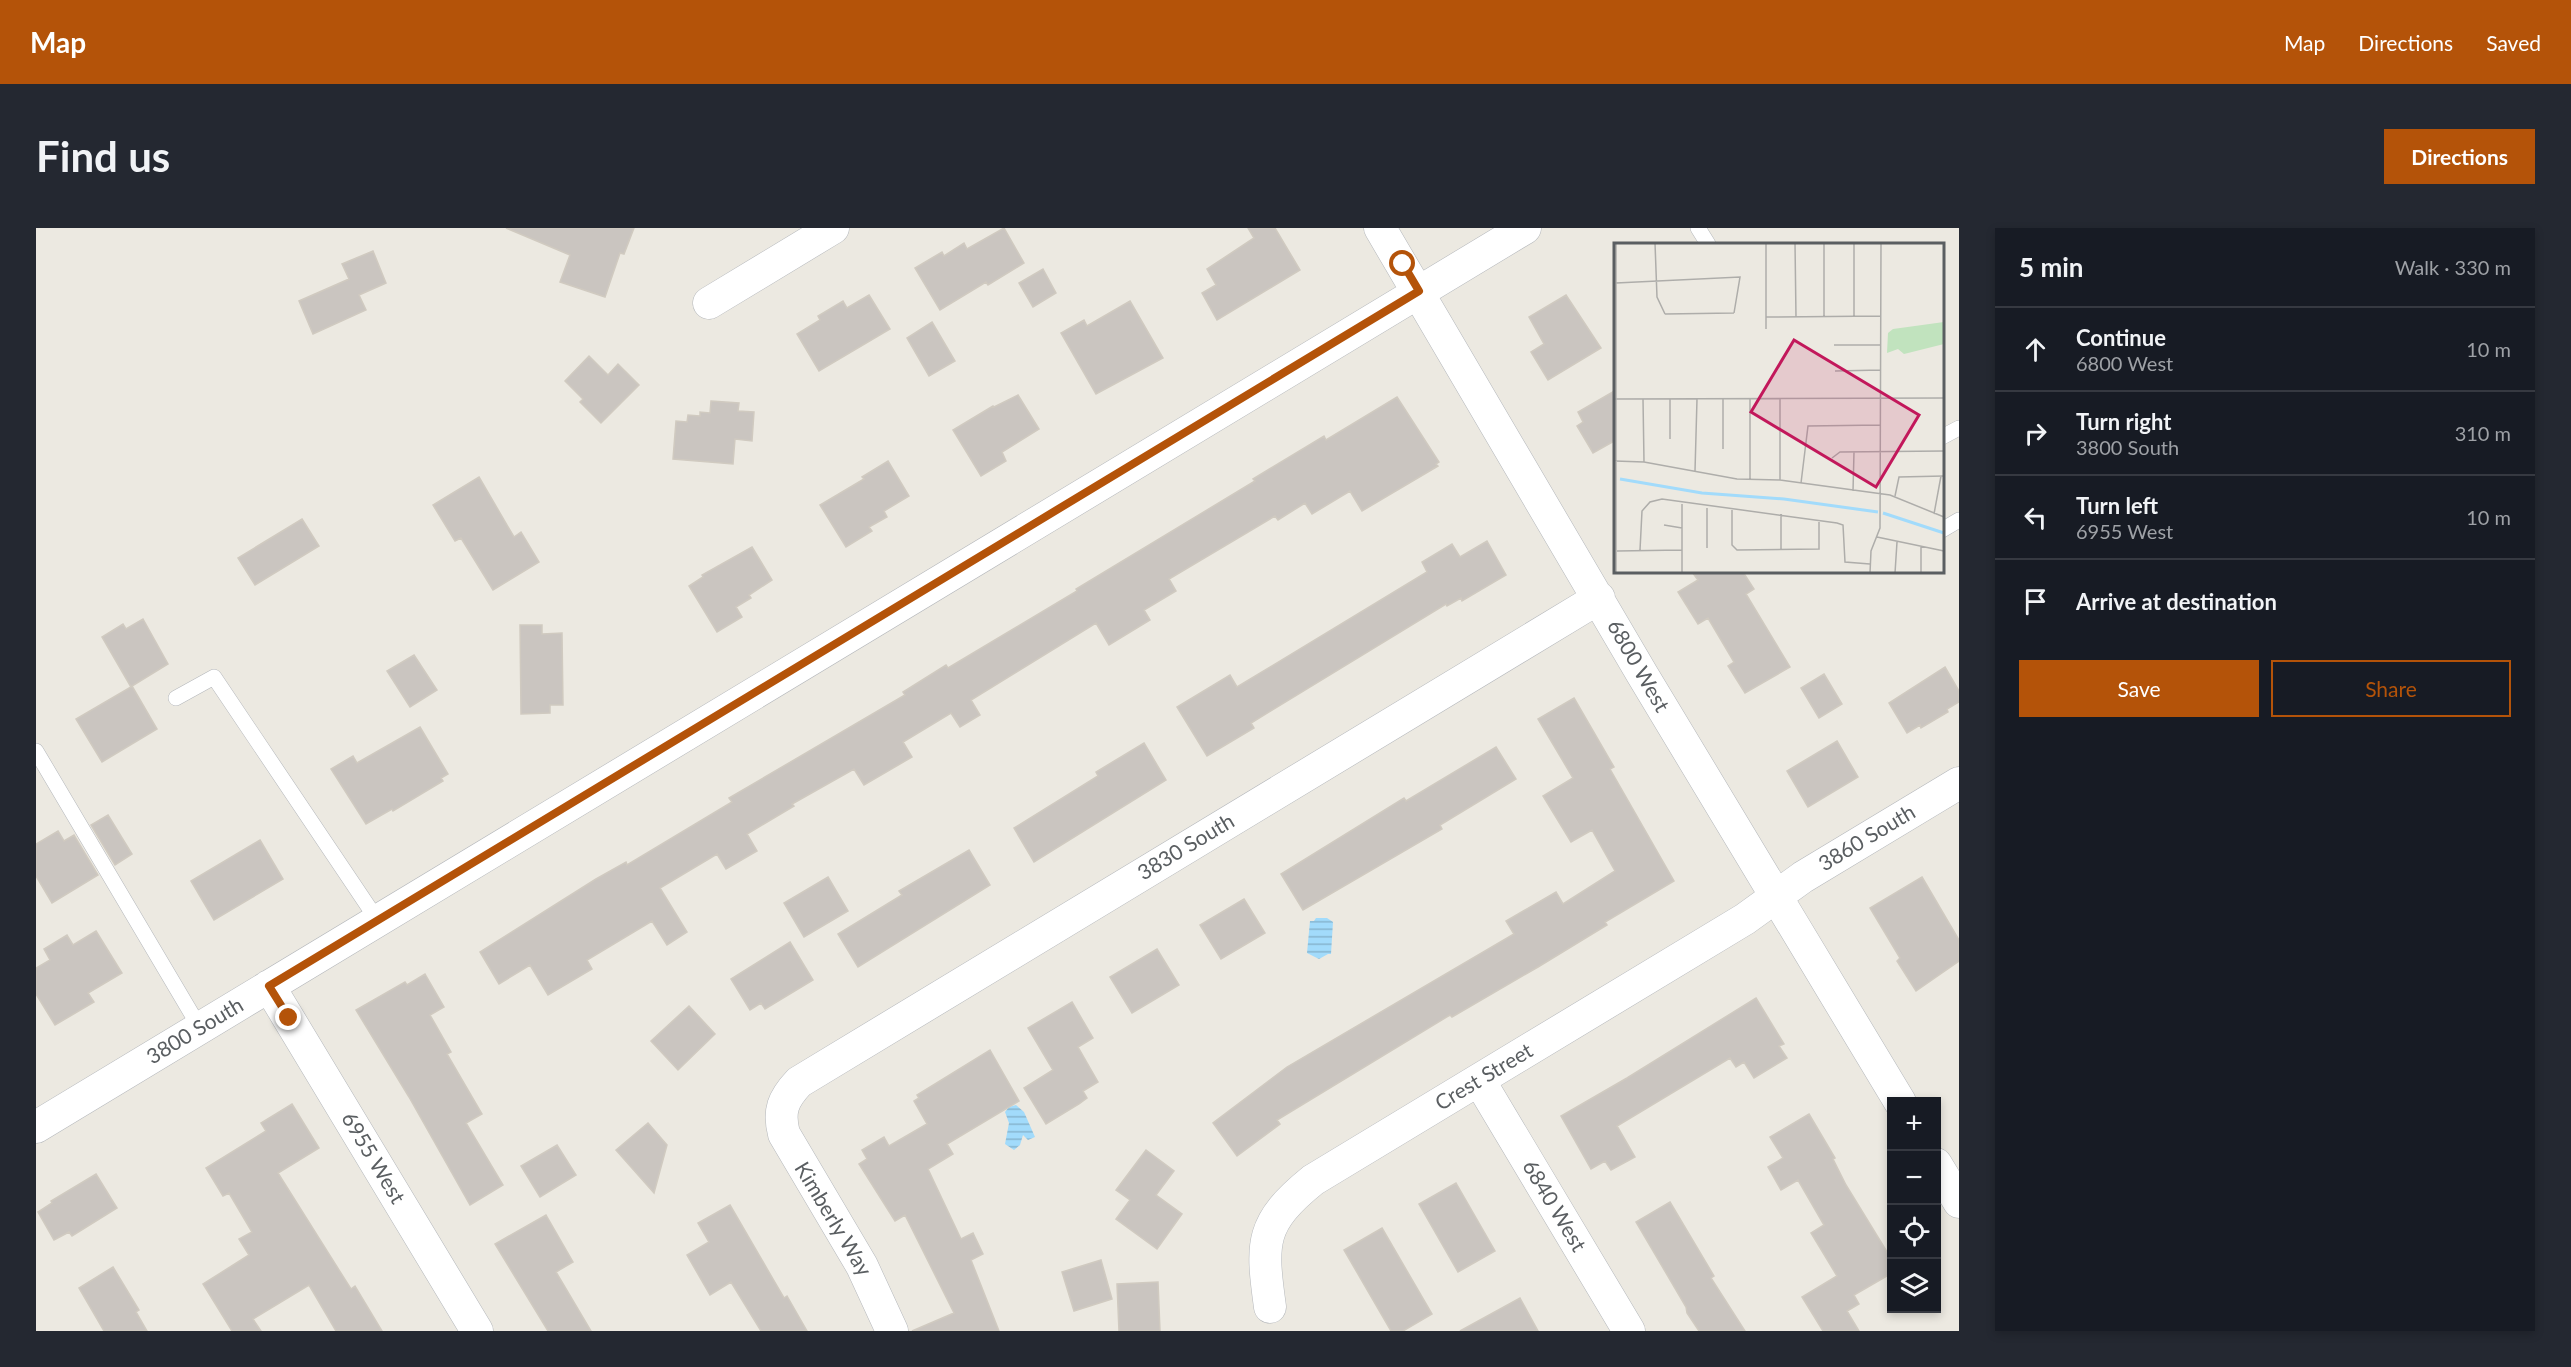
<!DOCTYPE html>
<html lang="en">
<head>
<meta charset="utf-8">
<style>
  body { margin:0; font-family:Lato,sans-serif; background:#242831; color:#f1f3f6 }
  .controls { position:absolute; right:18px; bottom:18px; display:grid; overflow:hidden; border-radius:0px; box-shadow:0 3px 9px #0003 }
  .controls button { width:54px; height:54px; display:grid; place-items:center; padding:0; border:0; border-bottom:2px solid #363941; background:#171b24; color:#f1f3f6; font:30px sans-serif }
  .stop { position:absolute; width:18px; height:18px; margin:-14px; border:4px solid #b45309; border-radius:50%; background:#fff }
  .stop.end { background:#b45309; border-color:#fff; box-shadow:0 2px 6px #0008 }
  .list { margin:0; padding:0; list-style:none }
  h2 { display:flex; justify-content:space-between; align-items:center; height:78px; margin:0; padding:0 24px; font-size:26px }
  h2 small { font-size:20px; font-weight:400; color:#9ea1a6 }
  .list li { display:grid; grid-template-columns:39px 1fr auto; gap:18px; align-items:center; box-sizing:border-box; height:84px; padding:0 24px; border-top:2px solid #363941 }
  .list b { display:block; font-size:22px; white-space:nowrap }
  .list p { margin:0; font-size:20px; white-space:nowrap; color:#9ea1a6 }
  .list em { font-size:20px; font-style:normal; color:#9ea1a6 }
  .actions { display:flex; gap:12px; padding:18px 24px }
  .actions a { flex:1; padding:14px 0; border:2px solid #b45309; border-radius:0px; text-align:center; font-size:21px; color:#b45309 }
  .actions .main { background:#b45309; color:#fff }
  .icon { flex:none; width:33px; height:33px; fill:none; stroke:currentColor; stroke-width:2; stroke-linecap:round; stroke-linejoin:round }
  .map { position:relative; flex:none; width:1923px; height:1103px; overflow:hidden; border-radius:0px }
  header { display:flex; align-items:center; gap:36px; box-sizing:border-box; height:84px; padding:0 30px; background:#b45309; color:#fff }
  header strong { font-size:28px }
  nav { display:flex; gap:33px; margin-inline-start:auto; font-size:21px }
  .intro { display:flex; align-items:center; justify-content:space-between; box-sizing:border-box; height:144px; padding:0 36px }
  h1 { margin:0; font-size:42px }
  .button { padding:15px 27px; border-radius:0px; background:#b45309; color:#fff; font-size:21px; font-weight:700 }
  main { display:flex; gap:36px; padding:0 36px }
  aside { flex:1; background:#171b24; border-radius:0px; box-shadow:0 3px 9px #0003 }
  .map>svg:first-child { display:block }
  .water { fill:url(#water-rules) }
  .building { fill:#cac5c0; stroke:#d0cac0; stroke-width:1.5 }
  .lines { fill:none; stroke-linecap:round; stroke-linejoin:round }
  .service-casing { stroke:#b4b7bb; stroke-width:16 }
  .minor-casing { stroke:#b4b7bb; stroke-width:33 }
  .service { stroke:#fff; stroke-width:15 }
  .minor { stroke:#fff; stroke-width:32 }
  .route { stroke:#b45309; stroke-width:8 }
  .labels { text-anchor:middle; stroke-width:5; stroke-linejoin:round; paint-order:stroke }
  .street-label { font-size:21px; fill:#5a5e61; stroke:#fff }
  .inset-river { fill:none; stroke:#a2dbfb; stroke-width:3 }
  .inset-road { fill:none; stroke:#aeadaa; stroke-width:1.5 }
  .view { fill:#c2185b; fill-opacity:0.15; stroke:#c2185b; stroke-width:3 }
  .inset-edge { fill:none; stroke:#5a5e61; stroke-width:3 }
</style>
</head>
<body>
<header>
<strong>Map</strong>
<nav><a>Map</a><a>Directions</a><a>Saved</a></nav>
</header>
<div class="intro"><h1>Find us</h1><a class="button">Directions</a></div>
<main>
<div class="map">
<svg width="1923" height="1103" viewBox="0 0 1923 1103">
  <defs>
    <pattern id="water-rules" width="6" height="5" patternUnits="userSpaceOnUse" patternTransform="scale(1.5)"><rect width="6" height="5" fill="#a2dbfb"/><path d="M0 2.5h6" fill="none" stroke="#87b5cf"/></pattern>
  </defs>
  <rect width="100%" height="100%" fill="#ece9e1"/>
  <!-- water -->
  <path class="water" d="M 1280,690 L 1291,690 L 1297,694 L 1295,726 L 1292,726 L 1283,731 L 1271,725 L 1274,693 L 1278,693 Z
    M 980,877 L 988,884 L 999,909 L 992,912 L 987,907 L 984,917 L 978,922 L 969,916 L 973,895 L 969,884 L 973,879 Z"/>
  <!-- building -->
  <path class="building" d="M 470,0 L 598,0 L 588,26 L 584,25 L 569,69 L 524,54 L 534,27 Z
    M 968,0 L 988,35 L 952,57 L 950,54 L 904,82 L 879,40 L 906,24 L 908,28 L 928,15 L 931,21 Z
    M 1212,0 L 1239,0 L 1264,42 L 1181,92 L 1166,65 L 1180,57 L 1171,41 L 1218,10 Z
    M 337,23 L 350,55 L 323,67 L 330,82 L 277,106 L 263,73 L 313,51 L 306,36 Z
    M 1007,41 L 1020,65 L 997,79 L 983,55 Z
    M 833,67 L 854,101 L 783,143 L 761,106 L 784,92 L 782,88 L 807,73 L 811,80 Z
    M 1530,67 L 1565,120 L 1512,152 L 1495,124 L 1508,116 L 1493,89 Z
    M 1094,73 L 1127,130 L 1060,166 L 1025,105 L 1048,92 L 1051,98 Z
    M 896,94 L 919,133 L 893,148 L 871,110 Z
    M 553,128 L 572,147 L 582,136 L 603,157 L 565,195 L 544,174 L 547,171 L 529,153 Z
    M 1580,162 L 1580,212 L 1557,225 L 1541,198 L 1547,194 L 1542,184 Z
    M 982,167 L 1003,201 L 966,224 L 970,233 L 945,248 L 917,202 L 957,178 L 958,179 Z
    M 1361,169 L 1403,234 L 1400,236 L 1402,238 L 1326,283 L 1314,263 L 1276,286 L 1269,275 L 1242,292 L 1239,288 L 1133,351 L 1140,363 L 1108,382 L 1114,392 L 1073,417 L 1060,395 L 935,472 L 944,487 L 924,499 L 915,485 L 867,514 L 876,529 L 828,557 L 818,541 L 756,576 L 758,578 L 711,606 L 721,623 L 690,641 L 681,626 L 624,660 L 651,704 L 631,717 L 616,693 L 551,732 L 556,741 L 512,767 L 494,737 L 463,756 L 444,724 L 560,651 L 590,634 L 591,637 L 696,574 L 693,570 L 869,467 L 867,464 L 910,437 L 912,440 L 1041,363 L 1040,361 L 1219,253 L 1217,251 L 1288,208 L 1290,212 Z
    M 675,173 L 703,175 L 702,183 L 718,184 L 716,213 L 699,211 L 697,236 L 637,231 L 640,193 L 651,194 L 652,187 L 664,188 L 664,184 L 674,185 Z
    M 852,233 L 873,268 L 848,283 L 851,289 L 833,299 L 836,303 L 810,319 L 784,277 L 828,251 L 826,249 Z
    M 443,249 L 478,309 L 485,304 L 503,334 L 457,362 L 425,310 L 419,313 L 397,277 Z
    M 266,291 L 283,318 L 219,357 L 202,330 Z
    M 1451,313 L 1470,347 L 1426,373 L 1425,370 L 1411,378 L 1410,376 L 1215,495 L 1218,500 L 1171,528 L 1141,479 L 1194,447 L 1201,459 L 1391,344 L 1386,334 L 1416,316 L 1424,329 Z
    M 716,319 L 736,352 L 713,367 L 715,370 L 700,379 L 706,389 L 681,404 L 653,358 L 667,349 L 666,347 Z
    M 1656,344 L 1707,344 L 1718,361 L 1710,366 L 1754,439 L 1709,465 L 1692,438 L 1698,434 L 1672,390 L 1662,396 L 1642,364 L 1662,352 Z
    M 107,391 L 132,436 L 96,458 L 121,501 L 66,534 L 40,491 L 95,459 L 66,409 L 87,396 L 90,401 Z
    M 484,397 L 506,397 L 506,406 L 526,405 L 527,477 L 514,477 L 514,485 L 485,486 Z
    M 378,427 L 401,462 L 374,479 L 351,443 Z
    M 1909,439 L 1923,463 L 1923,474 L 1911,481 L 1912,484 L 1885,500 L 1884,497 L 1871,505 L 1853,475 Z
    M 1788,446 L 1806,476 L 1783,490 L 1765,460 Z
    M 1538,470 L 1578,539 L 1574,541 L 1638,653 L 1569,694 L 1571,697 L 1502,739 L 1416,789 L 1414,787 L 1241,892 L 1244,896 L 1201,928 L 1177,895 L 1251,839 L 1478,706 L 1470,693 L 1520,664 L 1527,676 L 1579,643 L 1556,602 L 1535,614 L 1507,568 L 1537,550 L 1502,491 Z
    M 384,499 L 412,546 L 405,550 L 407,553 L 357,583 L 356,581 L 330,596 L 295,541 L 317,528 L 321,535 Z
    M 1801,513 L 1822,549 L 1772,579 L 1751,543 Z
    M 1108,515 L 1130,552 L 998,634 L 978,600 L 1062,548 L 1060,544 Z
    M 1460,519 L 1480,551 L 1404,597 L 1406,601 L 1267,682 L 1245,646 L 1368,570 L 1370,573 Z
    M 72,587 L 96,626 L 79,637 L 55,597 Z
    M 22,603 L 28,613 L 38,607 L 62,647 L 16,675 L 0,648 L 0,616 Z
    M 224,612 L 247,651 L 178,692 L 155,653 Z
    M 933,622 L 954,657 L 822,739 L 802,706 L 866,667 L 863,663 Z
    M 792,649 L 812,683 L 768,709 L 748,675 Z
    M 1886,649 L 1923,712 L 1923,733 L 1880,763 L 1861,733 L 1864,730 L 1834,680 Z
    M 1208,671 L 1229,705 L 1185,731 L 1164,697 Z
    M 60,703 L 86,745 L 52,765 L 58,774 L 19,797 L 0,766 L 0,740 L 14,732 L 8,721 L 31,707 L 37,717 Z
    M 754,714 L 777,752 L 729,781 L 725,775 L 714,782 L 695,751 Z
    M 1121,721 L 1143,757 L 1096,785 L 1074,749 Z
    M 389,746 L 408,779 L 394,787 L 415,824 L 411,826 L 446,886 L 430,895 L 467,957 L 434,977 L 373,869 L 320,782 L 369,754 L 371,757 Z
    M 1720,770 L 1748,816 L 1743,818 L 1751,830 L 1718,850 L 1708,834 L 1700,839 L 1694,830 L 1581,898 L 1599,929 L 1575,942 L 1569,933 L 1555,941 L 1525,888 L 1591,850 Z
    M 1036,774 L 1057,810 L 1042,819 L 1062,854 L 1047,863 L 1051,870 L 1043,876 L 1010,896 L 988,860 L 1017,842 L 992,800 Z
    M 653,778 L 679,806 L 642,842 L 615,813 Z
    M 954,822 L 983,873 L 911,916 L 917,926 L 892,941 L 925,1011 L 937,1005 L 947,1026 L 935,1032 L 963,1103 L 876,1103 L 918,1085 L 869,987 L 859,993 L 823,936 L 831,931 L 826,922 L 848,909 L 853,918 L 891,896 L 878,873 L 883,870 L 881,867 Z
    M 256,876 L 283,920 L 242,945 L 315,1061 L 319,1058 L 346,1103 L 300,1103 L 273,1057 L 217,1091 L 225,1103 L 196,1103 L 167,1056 L 213,1027 L 203,1011 L 216,1004 L 193,965 L 187,968 L 170,940 L 230,903 L 225,895 Z
    M 1773,886 L 1799,930 L 1797,931 L 1810,957 L 1856,1032 L 1856,1045 L 1818,1067 L 1823,1076 L 1811,1083 L 1823,1103 L 1787,1103 L 1766,1069 L 1801,1048 L 1775,1005 L 1788,997 L 1762,952 L 1745,962 L 1732,939 L 1747,930 L 1734,909 Z
    M 612,895 L 631,917 L 618,965 L 580,922 Z
    M 521,917 L 540,947 L 504,969 L 485,938 Z
    M 1110,922 L 1138,943 L 1120,967 L 1146,986 L 1121,1021 L 1080,991 L 1094,972 L 1080,962 Z
    M 60,946 L 81,980 L 36,1008 L 33,1004 L 18,1012 L 2,984 L 16,975 L 15,973 Z
    M 1420,955 L 1459,1023 L 1422,1044 L 1383,976 Z
    M 1634,974 L 1678,1048 L 1675,1050 L 1709,1103 L 1663,1103 L 1651,1085 L 1650,1079 L 1600,994 Z
    M 694,977 L 748,1070 L 751,1068 L 771,1103 L 725,1103 L 695,1054 L 674,1067 L 651,1027 L 673,1014 L 662,995 Z
    M 510,987 L 537,1034 L 520,1044 L 555,1103 L 512,1103 L 459,1016 Z
    M 1346,1000 L 1396,1086 L 1367,1103 L 1355,1103 L 1308,1022 Z
    M 1065,1032 L 1076,1071 L 1038,1083 L 1026,1044 Z
    M 77,1039 L 103,1082 L 100,1084 L 111,1103 L 68,1103 L 43,1060 Z
    M 1122,1054 L 1124,1103 L 1083,1103 L 1081,1056 Z
    M 1484,1070 L 1502,1103 L 1424,1103 Z"/>
  <g class="lines">
    <!-- service casing -->
    <g class="service-casing">
      <path id="service" d="M 1662,0 L 1672,16
        M 1906,209 L 1923,200
        M 1906,302 L 1923,292
        M 140,470 L 178,449 L 342,693
        M 0,523 L 164,800"/>
    </g>
    <!-- minor casing -->
    <g class="minor-casing">
      <path id="minor" d="M 1344,0 L 1606,446 L 1864,874
        M 673,75 L 797,0
        M 233,758 L 441,1103
        M 1443,852 L 1593,1103
        M 0,899 L 1489,0
        M 1900,936 L 1923,974
        M 1234,1079 C 1225,1014 1224,995 1277,952 L 1709,691 L 1767,649 L 1923,555
        M 856,1103 L 826,1038 L 748,906 C 742,883 747,871 763,854 L 1563,370"/>
    </g>
    <!-- service -->
    <use href="#service" class="service"/>
    <!-- minor -->
    <use href="#minor" class="minor"/>
  </g>
  <g class="lines">
    <!-- route -->
    <path class="route" d="M 253,790 L 233,758 L 1383,63 L 1367,36"/>
  </g>
  <g class="labels">
    <!-- street labels -->
    <g class="street-label">
      <text transform="translate(1602 438) rotate(60)" y="7">6800 West</text>
      <text transform="translate(1831 610) rotate(-31)" y="7">3860 South</text>
      <text transform="translate(1150 619) rotate(-31)" y="7">3830 South</text>
      <text transform="translate(159 803) rotate(-31)" y="7">3800 South</text>
      <text transform="translate(1448 849) rotate(-31)" y="7">Crest Street</text>
      <text transform="translate(337 930) rotate(59)" y="7">6955 West</text>
      <text transform="translate(1518 978) rotate(59)" y="7">6840 West</text>
      <text transform="translate(797 991) rotate(59)" y="7">Kimberly Way</text>
    </g>
  </g>
  <!-- overview -->
  <g transform="translate(1578 15)">
    <rect width="330" height="330" fill="#ece9e1"/>
    <path d="M 330,79 L 330,101 L 290,111 L 284,106 L 273,110 L 274,90 L 279,86 Z" fill="#c1e3be"/>
    <path class="inset-river" d="M 6,236 L 88,250 L 170,256 L 264,269M 269,270 L 330,290"/>
    <path class="inset-road" d="M 41,0 L 43,54 L 51,71M 181,0 L 182,74M 210,0 L 210,74M 2,40 L 126,34 L 120,70M 51,71 L 120,70M 240,73 L 240,0M 152,74 L 267,73M 152,86 L 152,0M 220,102 L 267,102M 221,128 L 267,127M 166,155 L 166,237M 1,156 L 330,155M 29,156 L 30,219M 56,156 L 56,196M 109,156 L 109,206M 136,156 L 136,237M 218,215 L 226,209 L 330,208M 1,218 L 30,219 L 123,236 L 166,237 L 276,252 L 330,274M 81,228 L 83,156M 187,240 L 194,183 L 267,182M 239,248 L 240,209M 281,253 L 285,234 L 330,233M 68,261 L 68,330M 93,265 L 93,305M 118,267 L 118,302 L 123,307 L 205,306 L 205,277M 167,271 L 167,306M 320,271 L 327,233M 50,282 L 68,285M 263,294 L 330,308M 26,307 L 28,268 L 36,259 L 48,256 L 223,280 L 229,282 L 231,319 L 256,321M 3,308 L 68,307M 2,330 L 2,0M 256,330 L 257,308 L 266,285 L 267,0M 281,330 L 283,299M 307,330 L 307,303"/>
    <path class="view" d="M 180,97 L 305,172 L 262,244 L 137,169 Z"/>
    <rect width="330" height="330" class="inset-edge"/>
  </g>
</svg>
<div class="controls">
<button>+</button>
<button>−</button>
<button><svg class="icon" aria-label="locate" viewBox="0 0 24 24"><circle cx="12" cy="12" r="6"/><path d="M12 2v4M12 18v4M2 12h4M18 12h4"/></svg></button>
<button><svg class="icon" aria-label="layers" viewBox="0 0 24 24"><path d="M12 4l9 5-9 5-9-5zM3 14l9 5 9-5"/></svg></button>
</div>
<div class="stop" style="left:1367px;top:36px"></div>
<div class="stop end" style="left:253px;top:790px"></div>
</div>
<aside>
<h2>5 min<small>Walk · 330 m</small></h2>
<ul class="list">
<li><svg class="icon" aria-label="ahead" viewBox="0 0 24 24"><path d="M12 20V5M6 11l6-6 6 6"/></svg><div><b>Continue</b><p>6800 West</p></div><em>10 m</em></li>
<li><svg class="icon" aria-label="right" viewBox="0 0 24 24"><path d="M7 20v-9h11M14 6l5 5-5 5"/></svg><div><b>Turn right</b><p>3800 South</p></div><em>310 m</em></li>
<li><svg class="icon" aria-label="left" viewBox="0 0 24 24"><path d="M17 20v-9H6M10 6l-5 5 5 5"/></svg><div><b>Turn left</b><p>6955 West</p></div><em>10 m</em></li>
<li><svg class="icon" aria-label="arrive" viewBox="0 0 24 24"><path d="M6 21V4h12l-3 4 3 4H6"/></svg><div><b>Arrive at destination</b></div></li>
</ul>
<div class="actions"><a class="main">Save</a><a>Share</a></div>
</aside>
</main>
</body>
</html>
